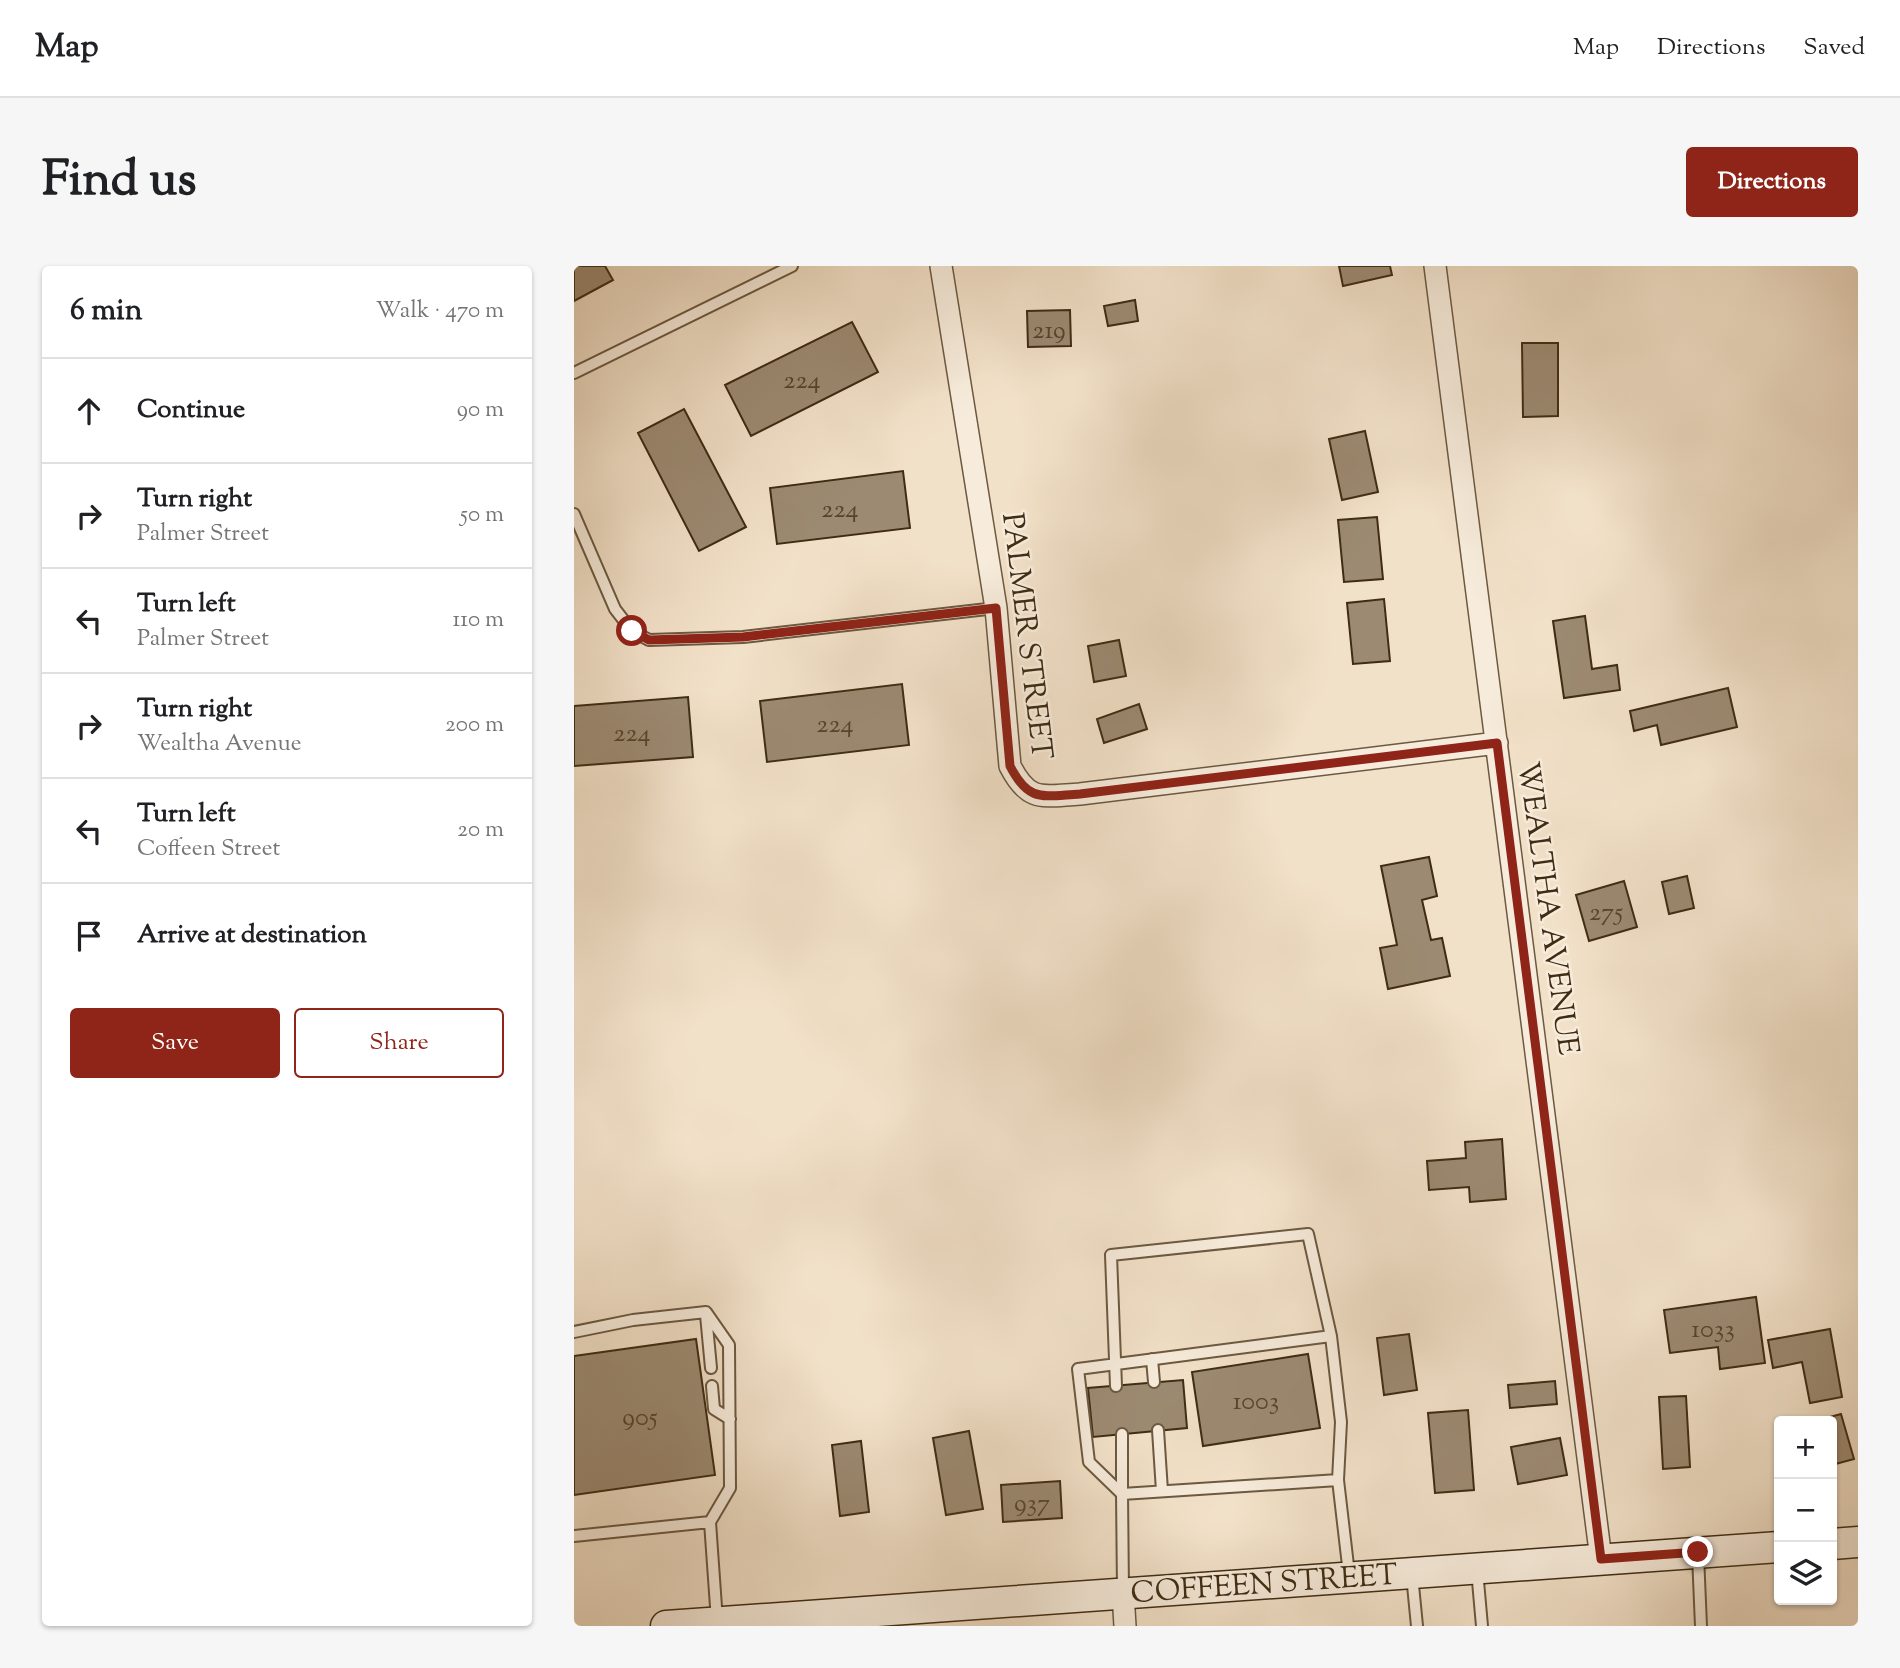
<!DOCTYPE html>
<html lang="en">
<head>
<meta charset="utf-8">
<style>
  body { margin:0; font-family:"Sorts Mill Goudy",serif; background:#f6f6f6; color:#202124 }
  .controls { position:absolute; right:21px; bottom:21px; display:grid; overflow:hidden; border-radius:7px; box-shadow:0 2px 5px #0004 }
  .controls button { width:63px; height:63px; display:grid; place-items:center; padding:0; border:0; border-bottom:2px solid #e0e0e0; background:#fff; color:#202124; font:35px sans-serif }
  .stop { position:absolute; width:21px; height:21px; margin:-16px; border:5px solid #8f2418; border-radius:50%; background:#fff }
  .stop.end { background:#8f2418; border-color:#fff; box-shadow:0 2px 7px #0008 }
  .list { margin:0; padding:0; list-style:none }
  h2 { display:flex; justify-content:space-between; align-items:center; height:91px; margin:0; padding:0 28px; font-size:30px }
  h2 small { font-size:23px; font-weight:400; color:#757577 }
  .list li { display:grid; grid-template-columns:46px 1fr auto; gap:21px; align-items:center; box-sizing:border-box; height:105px; padding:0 28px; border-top:2px solid #e0e0e0 }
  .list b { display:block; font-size:26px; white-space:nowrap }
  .list p { margin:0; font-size:23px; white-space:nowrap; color:#757577 }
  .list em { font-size:23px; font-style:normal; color:#757577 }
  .actions { display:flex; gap:14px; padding:21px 28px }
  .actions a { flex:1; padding:16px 0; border:2px solid #8f2418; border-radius:7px; text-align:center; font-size:24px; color:#8f2418 }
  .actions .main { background:#8f2418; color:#fff }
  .icon { flex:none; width:38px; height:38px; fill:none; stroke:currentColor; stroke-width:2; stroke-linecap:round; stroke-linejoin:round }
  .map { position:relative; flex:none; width:1284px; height:1360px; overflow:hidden; border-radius:7px }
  header { display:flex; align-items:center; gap:42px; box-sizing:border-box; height:98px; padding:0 35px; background:#fff; border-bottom:2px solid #e0e0e0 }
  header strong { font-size:33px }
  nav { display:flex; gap:38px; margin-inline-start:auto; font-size:24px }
  .intro { display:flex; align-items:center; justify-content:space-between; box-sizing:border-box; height:168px; padding:0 42px }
  h1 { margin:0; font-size:49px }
  .button { padding:18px 32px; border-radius:7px; background:#8f2418; color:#fff; font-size:24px; font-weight:700 }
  main { display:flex; gap:42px; padding:0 42px }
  aside { flex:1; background:#fff; border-radius:7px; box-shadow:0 2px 5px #0004 }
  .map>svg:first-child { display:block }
  .building { fill:#9c8a72; stroke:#3f2c13; stroke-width:2 }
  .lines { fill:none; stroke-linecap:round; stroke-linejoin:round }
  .lane-casing { stroke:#6c5940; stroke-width:14 }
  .street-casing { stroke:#6c5940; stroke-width:24 }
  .secondary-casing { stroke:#3f2c13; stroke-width:33 }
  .lane { stroke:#f7ecdc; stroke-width:10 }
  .street { stroke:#f7ecdc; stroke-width:21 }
  .secondary { stroke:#f7ecdc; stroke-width:30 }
  .route { stroke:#8f2418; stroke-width:9 }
  .labels { text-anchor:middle; stroke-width:5; stroke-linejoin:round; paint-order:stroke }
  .number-label { font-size:26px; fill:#56442b }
  .street-label { font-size:30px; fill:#3f2c13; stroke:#f7ecdc }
</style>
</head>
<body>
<header>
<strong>Map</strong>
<nav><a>Map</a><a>Directions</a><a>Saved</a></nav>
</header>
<div class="intro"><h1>Find us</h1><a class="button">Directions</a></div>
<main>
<aside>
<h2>6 min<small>Walk · 470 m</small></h2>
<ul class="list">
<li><svg class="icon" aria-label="ahead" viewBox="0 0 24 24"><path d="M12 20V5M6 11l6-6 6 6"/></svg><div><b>Continue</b></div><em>90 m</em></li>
<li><svg class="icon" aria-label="right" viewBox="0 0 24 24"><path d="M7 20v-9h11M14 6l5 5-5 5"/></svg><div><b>Turn right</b><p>Palmer Street</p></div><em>50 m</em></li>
<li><svg class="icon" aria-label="left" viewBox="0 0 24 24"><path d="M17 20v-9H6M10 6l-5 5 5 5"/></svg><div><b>Turn left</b><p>Palmer Street</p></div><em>110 m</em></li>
<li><svg class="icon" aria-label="right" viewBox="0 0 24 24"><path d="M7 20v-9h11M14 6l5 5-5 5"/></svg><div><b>Turn right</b><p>Wealtha Avenue</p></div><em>200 m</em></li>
<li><svg class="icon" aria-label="left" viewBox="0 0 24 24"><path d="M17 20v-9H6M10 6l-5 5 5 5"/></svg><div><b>Turn left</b><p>Coffeen Street</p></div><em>20 m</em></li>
<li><svg class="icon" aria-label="arrive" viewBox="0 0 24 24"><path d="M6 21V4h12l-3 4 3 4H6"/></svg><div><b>Arrive at destination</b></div></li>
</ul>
<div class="actions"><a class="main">Save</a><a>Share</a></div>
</aside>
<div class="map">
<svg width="1284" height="1360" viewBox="0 0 1284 1360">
  <rect width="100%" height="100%" fill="#f2e1c9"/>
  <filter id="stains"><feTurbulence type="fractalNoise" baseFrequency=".00286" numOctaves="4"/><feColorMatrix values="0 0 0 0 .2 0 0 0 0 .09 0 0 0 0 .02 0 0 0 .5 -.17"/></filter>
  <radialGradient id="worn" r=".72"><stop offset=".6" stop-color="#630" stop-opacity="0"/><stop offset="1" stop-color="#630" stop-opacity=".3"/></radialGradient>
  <!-- building -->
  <path class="building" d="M 0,0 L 31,0 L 39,14 L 0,35 Z
    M 765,0 L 816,0 L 818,9 L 769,20 Z
    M 561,34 L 564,55 L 534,60 L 530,40 Z
    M 496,44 L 497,80 L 454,81 L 453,45 Z
    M 278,56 L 304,106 L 177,170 L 151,119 Z
    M 948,77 L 984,77 L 984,150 L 949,151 Z
    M 110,143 L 172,261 L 125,285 L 64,167 Z
    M 791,165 L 804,226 L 768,234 L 755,173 Z
    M 329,205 L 336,262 L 203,278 L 196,222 Z
    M 803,251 L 809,313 L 770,316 L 764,254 Z
    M 810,333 L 816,395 L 779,398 L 773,337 Z
    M 1011,350 L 1018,403 L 1043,399 L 1046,424 L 990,432 L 979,355 Z
    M 545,374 L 552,410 L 520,416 L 514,380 Z
    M 328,418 L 335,479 L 193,496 L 186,435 Z
    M 1154,422 L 1163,461 L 1087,479 L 1083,459 L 1060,465 L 1056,445 Z
    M 114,431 L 119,491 L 0,500 L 0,440 Z
    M 565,438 L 573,463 L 530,477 L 523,453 Z
    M 855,591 L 863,630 L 848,634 L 857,674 L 868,672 L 876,710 L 814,723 L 806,682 L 823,679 L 807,600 Z
    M 1113,610 L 1120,642 L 1095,648 L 1088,616 Z
    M 1050,615 L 1063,661 L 1015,675 L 1002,629 Z
    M 928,873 L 932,933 L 896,936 L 895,921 L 855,924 L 853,895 L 892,892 L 891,876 Z
    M 1182,1031 L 1191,1097 L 1146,1103 L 1144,1081 L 1096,1087 L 1090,1044 Z
    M 1256,1063 L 1268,1131 L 1236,1137 L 1228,1096 L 1199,1102 L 1194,1074 Z
    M 835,1068 L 843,1124 L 810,1129 L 803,1072 Z
    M 122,1073 L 141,1209 L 0,1229 L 0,1090 Z
    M 734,1088 L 746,1162 L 629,1180 L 618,1106 Z
    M 609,1114 L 613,1162 L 519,1171 L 514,1122 Z
    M 981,1115 L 983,1138 L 936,1142 L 934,1119 Z
    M 1112,1130 L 1116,1201 L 1089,1203 L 1085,1131 Z
    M 894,1144 L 900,1224 L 861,1227 L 854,1147 Z
    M 1267,1148 L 1280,1193 L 1258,1199 L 1258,1155 L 1241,1155 Z
    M 395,1165 L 409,1243 L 372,1249 L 359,1172 Z
    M 986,1172 L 993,1209 L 944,1218 L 937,1181 Z
    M 287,1175 L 295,1246 L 266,1250 L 258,1179 Z
    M 486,1215 L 488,1252 L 429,1256 L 427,1219 Z"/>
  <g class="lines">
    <!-- lane casing -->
    <g class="lane-casing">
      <path id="lane" d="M 0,107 L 218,0
        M 0,248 L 41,343 L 58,365 L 75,374 L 169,371 L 422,342
        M 132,1049 L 137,1102
        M 0,1066 L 59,1054 L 132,1046 L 155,1079 L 156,1222 L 136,1256 L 143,1355
        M 578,1093 L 580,1116
        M 138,1120 L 140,1143 L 156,1153
        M 542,1120 L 537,989 L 734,968 L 757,1070
        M 584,1164 L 588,1225
        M 548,1168 L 548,1228
        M 548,1228 L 515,1196 L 504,1103 L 757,1070 L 767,1156 L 764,1214
        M 0,1270 L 136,1256
        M 1124,1289 L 1127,1360
        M 903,1304 L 908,1360
        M 838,1309 L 843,1360
        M 549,1324 L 548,1228 L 764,1214 L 775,1308"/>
    </g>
    <!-- street casing -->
    <g class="street-casing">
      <path id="street" d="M 367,0 L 422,342 L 436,500 C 455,537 468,530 506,528 L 923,477
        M 861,0 L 1027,1293
        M 549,1327 L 551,1360"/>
    </g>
    <!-- secondary casing -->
    <g class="secondary-casing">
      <path id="secondary" d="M 1258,1278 L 1284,1276
        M 92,1360 L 1205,1281"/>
    </g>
    <!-- lane -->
    <use href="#lane" class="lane"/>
    <!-- street -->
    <use href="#street" class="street"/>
    <!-- secondary -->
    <use href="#secondary" class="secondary"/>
  </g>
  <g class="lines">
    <!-- route -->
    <path class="route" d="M 58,365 L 75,374 L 169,371 L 422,342 L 436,500 C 455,537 468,530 506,528 L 923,477 L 1027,1293 L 1124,1286"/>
  </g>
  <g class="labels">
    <!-- number labels -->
    <g class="number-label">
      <text x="475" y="72">219</text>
      <text x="228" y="122">224</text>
      <text x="266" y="251">224</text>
      <text x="261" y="466">224</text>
      <text x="58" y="475">224</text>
      <text x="1032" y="654">275</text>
      <text x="1139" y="1071">1033</text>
      <text x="682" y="1143">1003</text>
      <text x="66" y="1159">905</text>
      <text x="458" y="1245">937</text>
    </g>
    <!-- street labels -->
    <g class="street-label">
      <text transform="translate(454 370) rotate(83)" y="10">PALMER STREET</text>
      <text transform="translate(975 642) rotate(82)" y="10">WEALTHA AVENUE</text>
      <text transform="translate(690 1317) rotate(-4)" y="10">COFFEEN STREET</text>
    </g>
  </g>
  <rect width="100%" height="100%" filter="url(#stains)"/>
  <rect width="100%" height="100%" fill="url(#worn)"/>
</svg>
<div class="controls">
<button>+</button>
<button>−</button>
<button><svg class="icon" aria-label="layers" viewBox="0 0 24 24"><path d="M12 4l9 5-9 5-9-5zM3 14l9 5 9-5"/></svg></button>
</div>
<div class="stop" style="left:58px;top:365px"></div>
<div class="stop end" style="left:1124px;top:1286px"></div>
</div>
</main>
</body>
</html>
